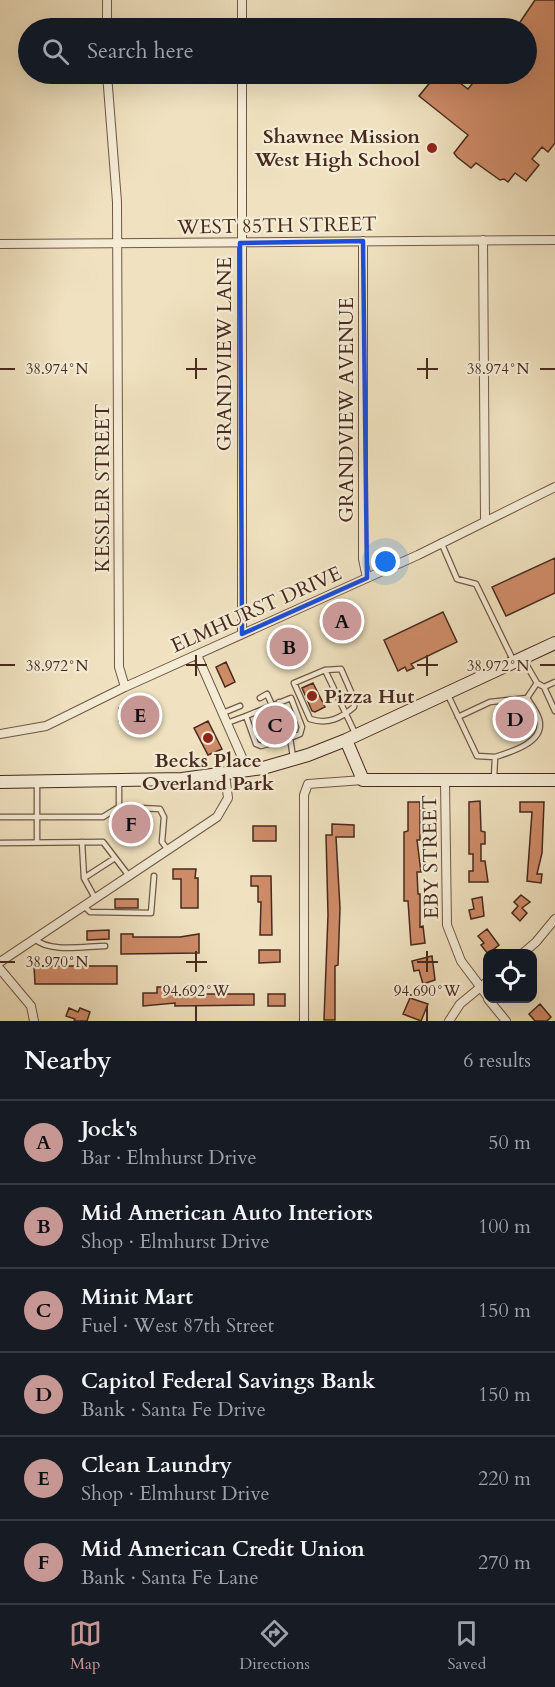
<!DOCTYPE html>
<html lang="en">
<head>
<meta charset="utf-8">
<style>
  body { margin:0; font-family:Cardo,serif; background:#20242c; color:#f1f3f6 }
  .controls { position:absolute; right:18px; bottom:18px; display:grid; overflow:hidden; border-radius:12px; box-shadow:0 6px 24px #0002 }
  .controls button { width:54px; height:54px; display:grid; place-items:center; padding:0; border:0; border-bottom:2px solid #363941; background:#171b24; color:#f1f3f6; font:30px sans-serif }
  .you { position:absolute; left:386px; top:562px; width:21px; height:21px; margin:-15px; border:4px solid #fff; border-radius:50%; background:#1a73e8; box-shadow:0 0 0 9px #1a73e833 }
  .badge { display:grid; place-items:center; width:39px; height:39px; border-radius:50%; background:#c59692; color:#111; font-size:20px; font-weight:700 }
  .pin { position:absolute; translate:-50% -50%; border:3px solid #fff; box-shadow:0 2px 6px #0006 }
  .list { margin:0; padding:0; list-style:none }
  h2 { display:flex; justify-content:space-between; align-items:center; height:78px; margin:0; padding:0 24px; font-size:26px }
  h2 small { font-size:20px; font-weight:400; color:#9ea1a6 }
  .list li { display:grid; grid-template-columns:39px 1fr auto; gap:18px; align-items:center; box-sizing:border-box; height:84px; padding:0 24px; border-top:2px solid #363941 }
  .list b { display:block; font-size:22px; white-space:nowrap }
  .list p { margin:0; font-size:20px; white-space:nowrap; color:#9ea1a6 }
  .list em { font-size:20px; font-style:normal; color:#9ea1a6 }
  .icon { flex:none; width:33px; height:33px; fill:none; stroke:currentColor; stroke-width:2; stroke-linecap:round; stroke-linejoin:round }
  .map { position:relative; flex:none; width:555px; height:1021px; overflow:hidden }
  .search { position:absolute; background:#171b24; box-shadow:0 6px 24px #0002; left:18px; right:18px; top:18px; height:66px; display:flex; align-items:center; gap:15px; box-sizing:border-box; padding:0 21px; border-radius:33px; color:#9ea1a6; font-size:22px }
  .sheet { height:582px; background:#171b24 }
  nav { display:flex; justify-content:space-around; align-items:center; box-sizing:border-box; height:84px; border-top:2px solid #363941; background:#171b24; font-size:16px; color:#9ea1a6 }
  nav a { display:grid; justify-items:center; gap:3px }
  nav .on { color:#c59692 }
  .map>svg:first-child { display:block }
  .building { fill:#cf8c69; stroke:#472a1e; stroke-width:1.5 }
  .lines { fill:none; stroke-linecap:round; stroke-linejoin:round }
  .lane-casing { stroke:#715846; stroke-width:7 }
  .street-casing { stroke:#715846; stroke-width:10 }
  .secondary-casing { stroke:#472a1e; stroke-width:14 }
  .lane { stroke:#f5ecd6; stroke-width:4.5 }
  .street { stroke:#f5ecd6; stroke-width:8 }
  .secondary { stroke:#f5ecd6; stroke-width:12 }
  .marked { fill:none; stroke:#1d4ed8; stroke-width:4.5; stroke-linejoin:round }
  .ticks { fill:none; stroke:#472a1e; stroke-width:2 }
  .poi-dot { fill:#8f2418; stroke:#f5ecd6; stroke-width:2 }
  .labels { text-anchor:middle; stroke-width:4.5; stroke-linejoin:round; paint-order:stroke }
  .poi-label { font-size:20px; font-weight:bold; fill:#472a1e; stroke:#f5ecd6; text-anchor:end }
  .street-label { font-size:20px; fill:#472a1e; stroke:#f5ecd6 }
  .ticks-label { font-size:15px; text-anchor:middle; fill:#472a1e; stroke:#f5ecd6; stroke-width:4.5; stroke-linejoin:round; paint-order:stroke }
</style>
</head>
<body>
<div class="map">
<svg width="555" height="1021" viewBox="0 0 555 1021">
  <rect width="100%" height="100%" fill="#f0e2c0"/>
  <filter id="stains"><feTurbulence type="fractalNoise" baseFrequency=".00333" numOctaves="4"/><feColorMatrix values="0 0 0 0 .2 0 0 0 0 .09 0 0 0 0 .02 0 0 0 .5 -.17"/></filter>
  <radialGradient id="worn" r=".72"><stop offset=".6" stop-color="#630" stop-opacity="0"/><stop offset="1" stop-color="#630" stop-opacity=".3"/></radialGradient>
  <!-- building -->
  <path class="building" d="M 535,0 L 555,0 L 555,143 L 548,152 L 542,147 L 532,159 L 539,165 L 526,181 L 515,173 L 508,182 L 504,179 L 500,180 L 476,163 L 471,168 L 457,157 L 454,153 L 468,135 L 419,96 L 437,74 L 448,74 L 468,89 L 480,74 L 526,74 L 526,28 L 516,28 Z
    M 555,558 L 555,593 L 506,616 L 492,587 Z
    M 341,608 L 351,631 L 342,634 L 332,612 Z
    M 443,612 L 457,642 L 411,664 L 414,668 L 407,671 L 405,667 L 398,671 L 384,640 Z
    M 295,629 L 306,655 L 284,665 L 272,639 Z
    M 226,662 L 235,682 L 225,687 L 216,667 Z
    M 313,683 L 325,707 L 315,712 L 312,711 L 302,688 Z
    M 521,706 L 529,722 L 509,731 L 501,716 Z
    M 119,708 L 160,709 L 160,721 L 130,724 L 129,721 L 119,721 Z
    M 208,721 L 222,749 L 208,755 L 194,728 Z
    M 480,801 L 481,831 L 485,832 L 485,844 L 481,844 L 481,861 L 485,861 L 488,882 L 469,882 L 469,871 L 473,871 L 473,854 L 469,854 L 469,802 Z
    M 408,802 L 420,802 L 420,840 L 417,840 L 421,872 L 417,872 L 418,894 L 420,894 L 420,927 L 423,926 L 425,943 L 411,945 L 408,901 L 404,901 L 404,832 L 408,831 Z
    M 520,802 L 544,802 L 542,853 L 537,874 L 542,874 L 541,883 L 527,881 L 532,812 L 520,812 Z
    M 115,818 L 147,819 L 147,828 L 115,830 Z
    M 332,824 L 354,825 L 354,837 L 336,837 L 340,908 L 338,965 L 335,966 L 335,1020 L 324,1020 L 328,915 L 326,835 L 332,835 Z
    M 253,826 L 276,826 L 276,841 L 253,841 Z
    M 173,869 L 196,869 L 195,878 L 198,878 L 198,908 L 181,908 L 181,879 L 173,879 Z
    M 251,876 L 271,876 L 272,935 L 260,935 L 261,902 L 258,902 L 258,886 L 251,886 Z
    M 521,895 L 530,902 L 522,908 L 527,913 L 520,921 L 512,913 L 518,906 L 514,902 Z
    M 482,897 L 484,916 L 471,919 L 469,910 L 474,909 L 472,899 Z
    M 115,899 L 138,899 L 138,908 L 115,908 Z
    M 487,929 L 499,945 L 488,954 L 481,945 L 484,943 L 478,936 Z
    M 109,930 L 109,939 L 87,940 L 87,931 Z
    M 121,934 L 133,934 L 133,937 L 180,937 L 199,934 L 199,953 L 121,954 Z
    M 259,950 L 280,950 L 280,962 L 259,963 Z
    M 432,956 L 435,980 L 423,984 L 419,970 L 414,971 L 412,961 Z
    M 34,966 L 117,966 L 117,984 L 35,984 Z
    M 157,987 L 168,987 L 168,994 L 254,994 L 254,1005 L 175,1006 L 175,1003 L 143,1006 L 143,993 L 157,993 Z
    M 268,994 L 285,994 L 285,1006 L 268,1006 Z
    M 410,998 L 428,1004 L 421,1021 L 403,1014 Z
    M 540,1004 L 551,1017 L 547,1021 L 535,1021 L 529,1014 Z
    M 69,1008 L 78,1012 L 80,1008 L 90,1012 L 87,1021 L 74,1021 L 75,1019 L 66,1016 Z"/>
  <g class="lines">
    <!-- lane casing -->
    <g class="lane-casing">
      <path id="lane" d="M 441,542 L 457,579 L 476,584 L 514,662
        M 523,659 L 537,683 L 544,687
        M 341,669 L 355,701 L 354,707 C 341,718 328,725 310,719 L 294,683 L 325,670 Z
        M 325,670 L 355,733
        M 555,682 L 544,687 L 555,711
        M 447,693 L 477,756 L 495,757 L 494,778
        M 260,698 L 267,694 L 272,705
        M 527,698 L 537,683
        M 279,702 L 283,713
        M 261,710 L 263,718
        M 223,713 L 240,706
        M 246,716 L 291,698 L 302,727 L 300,734 L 290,738 L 288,732
        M 458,717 L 490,702 L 527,698
        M 227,723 L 246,716 L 256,744 L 261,746 L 290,738 L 293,757
        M 495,757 C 511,752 546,742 539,719 C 537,712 531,704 527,698
        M 119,807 L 160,809 L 164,817 L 162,842 L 168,850
        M 0,817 L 37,817 L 37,782
        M 37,842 L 37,817 L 103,817 L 119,807 L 119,782
        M 82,842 L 84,878 L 95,898
        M 0,843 L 103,842 L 129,876
        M 84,878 L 115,858
        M 84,906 L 90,912 L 151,913 L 154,876
        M 35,939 C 49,953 86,946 105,946"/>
    </g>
    <!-- street casing -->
    <g class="street-casing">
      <path id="street" d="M 107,0 L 107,28
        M 242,0 L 242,28
        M 107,74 L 117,202 L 119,667 L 125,687
        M 242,74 L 242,634
        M 483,240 L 485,521
        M 363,241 L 363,559 L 367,578
        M 0,244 L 555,240
        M 197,655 L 248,771
        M 0,734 L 46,726 L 125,687 L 418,555 L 555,487
        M 445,781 L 447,925 L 461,961 L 488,997
        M 522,954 L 536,942 L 555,919
        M 0,962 L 217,817 L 228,798 L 225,774
        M 0,969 L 31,1006 L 34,1021
        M 488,999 L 506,1021
        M 304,1021 L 304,795 L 308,784 L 363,780
        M 449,1021 L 460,1004 L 488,981"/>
    </g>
    <!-- secondary casing -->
    <g class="secondary-casing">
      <path id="secondary" d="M 346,740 L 363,780 L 555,780
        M 0,782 L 182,779 L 263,768 L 308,755 L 346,740 L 555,643"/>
    </g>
    <!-- lane -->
    <use href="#lane" class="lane"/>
    <!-- street -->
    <use href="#street" class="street"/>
    <!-- secondary -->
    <use href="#secondary" class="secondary"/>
  </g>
  <!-- marked area -->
  <path class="marked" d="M 363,241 L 367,578 L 242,634 L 240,243 Z"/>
  <!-- ticks -->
  <path class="ticks" d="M 196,358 L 196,379M 427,358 L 427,379M 0,369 L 15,369M 186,369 L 207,369M 417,369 L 438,369M 540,369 L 555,369M 196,655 L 196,676M 427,655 L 427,676M 0,665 L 15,665M 186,665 L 207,665M 417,665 L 438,665M 540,665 L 555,665M 196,951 L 196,972M 427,951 L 427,972M 0,962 L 15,962M 186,962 L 207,962M 417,962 L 438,962M 196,1006 L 196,1021M 427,1006 L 427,1021"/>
  <!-- markers -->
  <g class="poi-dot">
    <circle cx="432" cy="148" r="6"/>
    <circle cx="312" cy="696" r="6"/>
    <circle cx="208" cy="738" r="6"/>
  </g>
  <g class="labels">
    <!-- poi labels -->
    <g class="poi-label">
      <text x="420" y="143">Shawnee Mission<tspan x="420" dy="23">West High School</tspan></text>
      <text x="324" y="703" text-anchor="start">Pizza Hut</text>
      <text x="208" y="767" text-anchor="middle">Becks Place<tspan x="208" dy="23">Overland Park</tspan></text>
    </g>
    <!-- street labels -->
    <g class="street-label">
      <text transform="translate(277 225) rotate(-1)" y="7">WEST 85TH STREET</text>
      <text transform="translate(224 354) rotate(-90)" y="7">GRANDVIEW LANE</text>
      <text transform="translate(346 410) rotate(-90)" y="7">GRANDVIEW AVENUE</text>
      <text transform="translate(102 488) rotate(-90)" y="7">KESSLER STREET</text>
      <text transform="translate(256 609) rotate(-24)" y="7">ELMHURST DRIVE</text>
      <text transform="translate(430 857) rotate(-91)" y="7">EBY STREET</text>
    </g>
  </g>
  <g class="ticks-label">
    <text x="57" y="374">38.974°N</text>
    <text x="498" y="374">38.974°N</text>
    <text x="57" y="671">38.972°N</text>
    <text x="498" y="671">38.972°N</text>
    <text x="57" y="967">38.970°N</text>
    <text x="196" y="996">94.692°W</text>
    <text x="427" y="996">94.690°W</text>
  </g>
  <rect width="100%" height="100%" filter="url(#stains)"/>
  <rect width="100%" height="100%" fill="url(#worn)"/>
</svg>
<div class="controls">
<button><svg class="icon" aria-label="locate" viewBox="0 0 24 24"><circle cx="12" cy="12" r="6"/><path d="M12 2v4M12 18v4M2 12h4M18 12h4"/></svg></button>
</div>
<div class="you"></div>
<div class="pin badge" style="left:342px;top:621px">A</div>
<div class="pin badge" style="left:289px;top:647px">B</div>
<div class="pin badge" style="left:275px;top:725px">C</div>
<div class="pin badge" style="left:515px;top:719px">D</div>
<div class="pin badge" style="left:140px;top:715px">E</div>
<div class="pin badge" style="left:131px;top:824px">F</div>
<div class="search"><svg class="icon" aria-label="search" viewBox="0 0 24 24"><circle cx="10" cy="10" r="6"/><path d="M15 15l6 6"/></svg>Search here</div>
</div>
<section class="sheet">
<h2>Nearby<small>6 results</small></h2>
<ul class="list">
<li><span class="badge">A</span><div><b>Jock's</b><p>Bar · Elmhurst Drive</p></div><em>50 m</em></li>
<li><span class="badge">B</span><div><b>Mid American Auto Interiors</b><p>Shop · Elmhurst Drive</p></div><em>100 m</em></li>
<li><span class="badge">C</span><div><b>Minit Mart</b><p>Fuel · West 87th Street</p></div><em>150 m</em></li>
<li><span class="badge">D</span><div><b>Capitol Federal Savings Bank</b><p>Bank · Santa Fe Drive</p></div><em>150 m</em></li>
<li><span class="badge">E</span><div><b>Clean Laundry</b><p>Shop · Elmhurst Drive</p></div><em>220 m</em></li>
<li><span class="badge">F</span><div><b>Mid American Credit Union</b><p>Bank · Santa Fe Lane</p></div><em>270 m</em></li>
</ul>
</section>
<nav>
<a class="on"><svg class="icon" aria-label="map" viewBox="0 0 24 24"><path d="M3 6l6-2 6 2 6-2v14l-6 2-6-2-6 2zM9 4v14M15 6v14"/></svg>Map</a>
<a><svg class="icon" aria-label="directions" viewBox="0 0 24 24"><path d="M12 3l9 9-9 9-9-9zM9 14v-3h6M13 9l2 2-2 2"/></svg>Directions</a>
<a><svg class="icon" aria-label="saved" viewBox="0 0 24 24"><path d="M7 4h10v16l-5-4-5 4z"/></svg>Saved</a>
</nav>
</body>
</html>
